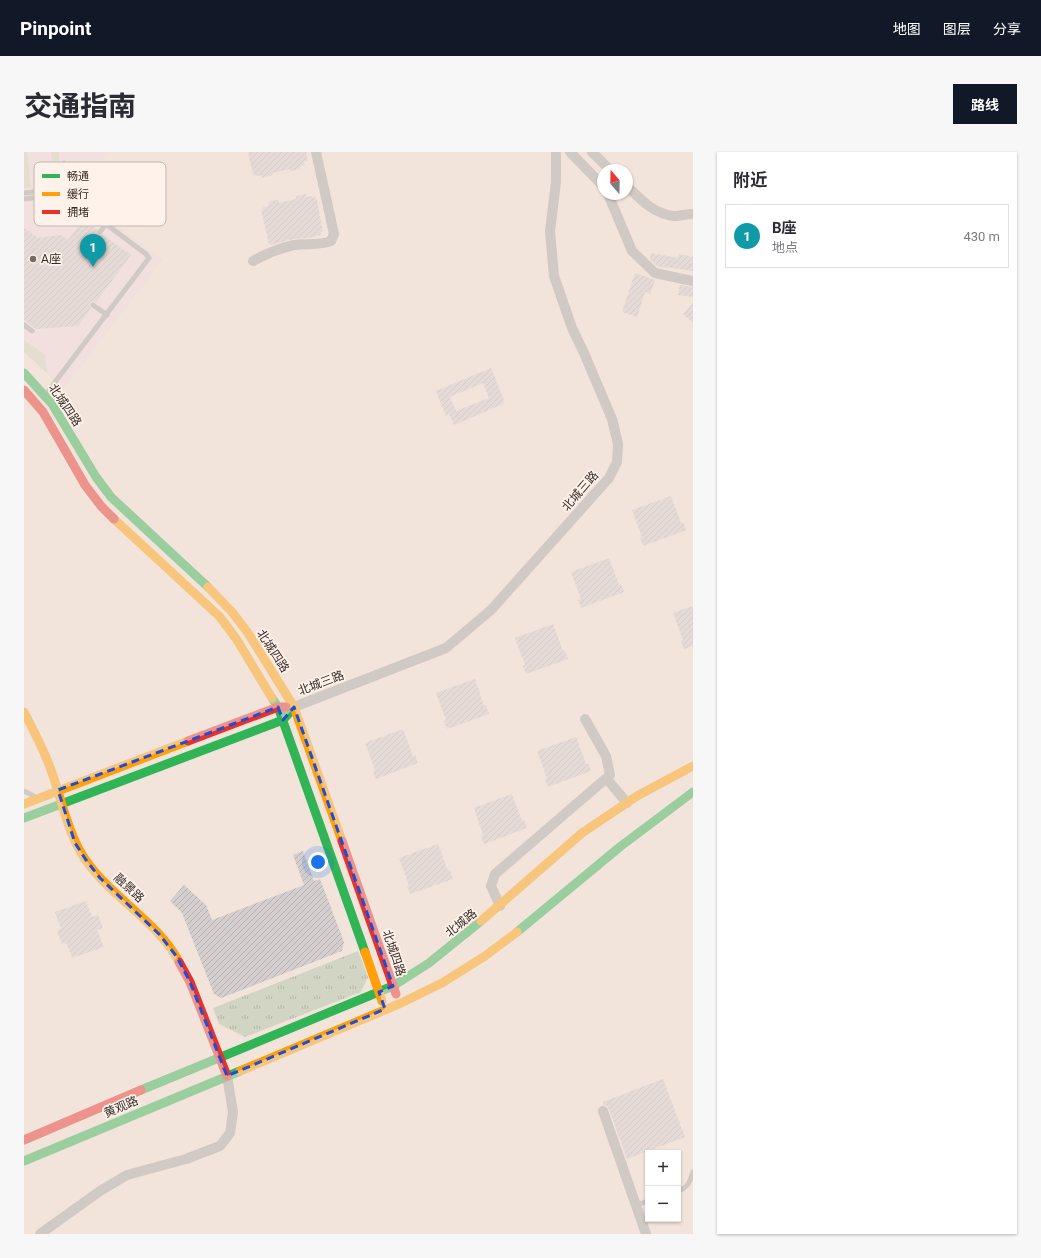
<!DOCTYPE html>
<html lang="zh">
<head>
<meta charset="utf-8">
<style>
  body { margin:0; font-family:Roboto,"Noto Sans SC",sans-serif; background:#f7f7f7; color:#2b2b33 }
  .controls { position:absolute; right:12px; bottom:12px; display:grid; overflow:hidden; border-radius:0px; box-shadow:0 1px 3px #0004 }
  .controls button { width:36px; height:36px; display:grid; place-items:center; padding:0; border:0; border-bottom:1px solid #e1e1e2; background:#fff; color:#2b2b33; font:20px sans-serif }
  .compass { position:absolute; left:573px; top:12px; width:36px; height:36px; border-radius:50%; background:#fff; box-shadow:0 1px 3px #0004; rotate:340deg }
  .you { position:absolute; left:294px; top:710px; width:14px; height:14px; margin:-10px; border:3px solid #fff; border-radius:50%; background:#1a73e8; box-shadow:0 0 0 6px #1a73e833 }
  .badge { display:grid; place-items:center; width:26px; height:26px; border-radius:50%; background:#111827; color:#fff; font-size:13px; font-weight:700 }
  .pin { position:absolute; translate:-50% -33px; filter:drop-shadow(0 1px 2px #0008) }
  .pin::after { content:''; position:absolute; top:21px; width:14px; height:12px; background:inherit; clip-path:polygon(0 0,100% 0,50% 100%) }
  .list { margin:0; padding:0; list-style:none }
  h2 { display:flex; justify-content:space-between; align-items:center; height:52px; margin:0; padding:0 16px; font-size:17px }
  h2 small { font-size:13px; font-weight:400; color:#7c7c81 }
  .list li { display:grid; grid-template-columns:26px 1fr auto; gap:12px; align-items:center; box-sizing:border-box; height:64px; margin:0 8px 8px; padding:0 8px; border:1px solid #e1e1e2; border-radius:0px }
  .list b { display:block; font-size:15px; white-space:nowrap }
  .list p { margin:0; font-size:13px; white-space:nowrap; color:#7c7c81 }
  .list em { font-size:13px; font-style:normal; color:#7c7c81 }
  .map { position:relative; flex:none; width:669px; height:1082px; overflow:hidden; border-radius:0px }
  header { display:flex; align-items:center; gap:24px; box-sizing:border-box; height:56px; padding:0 20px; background:#111827; color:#fff }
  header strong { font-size:19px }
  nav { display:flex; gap:22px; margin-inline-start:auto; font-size:14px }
  .intro { display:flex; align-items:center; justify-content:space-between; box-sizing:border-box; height:96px; padding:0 24px }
  h1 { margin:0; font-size:28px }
  .button { padding:10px 18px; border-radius:0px; background:#111827; color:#fff; font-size:14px; font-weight:700 }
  main { display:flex; gap:24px; padding:0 24px }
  aside { flex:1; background:#fff; border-radius:0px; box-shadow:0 1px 3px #0004 }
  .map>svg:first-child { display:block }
  .commercial { fill:#efdcdf }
  .grass { fill:#d3d5c4 }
  .park { fill:url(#park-tufts) }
  .building { fill:url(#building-hatch); fill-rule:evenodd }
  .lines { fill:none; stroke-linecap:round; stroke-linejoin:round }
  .lane { stroke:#a8a8a7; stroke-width:5 }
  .street { stroke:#a8a8a7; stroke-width:10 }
  .fast { stroke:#30b455; stroke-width:9 }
  .slow { stroke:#ff9f0a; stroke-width:9 }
  .jam { stroke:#e5322d; stroke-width:9 }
  .marked { fill:none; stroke:#1d4ed8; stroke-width:3; stroke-dasharray:8 5; stroke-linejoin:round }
  .poi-dot { fill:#786c64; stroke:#fef2eb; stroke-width:1.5 }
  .labels { text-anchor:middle; stroke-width:3.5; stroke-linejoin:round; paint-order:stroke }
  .poi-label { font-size:12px; fill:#362c25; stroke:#fef2eb; text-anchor:start }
  .street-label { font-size:12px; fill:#362c25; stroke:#fef2eb }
  .key { fill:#fef2eb; stroke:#c2b7b0; stroke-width:1 }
  .key-label { font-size:11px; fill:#362c25 }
</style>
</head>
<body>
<header>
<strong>Pinpoint</strong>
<nav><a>地图</a><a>图层</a><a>分享</a></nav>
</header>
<div class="intro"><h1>交通指南</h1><a class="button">路线</a></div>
<main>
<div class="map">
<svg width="669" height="1082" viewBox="0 0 669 1082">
  <defs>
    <pattern id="park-tufts" width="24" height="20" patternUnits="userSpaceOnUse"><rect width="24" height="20" fill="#d3d5c4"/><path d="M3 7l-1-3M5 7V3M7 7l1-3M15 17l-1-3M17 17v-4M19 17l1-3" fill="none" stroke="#b6b7a8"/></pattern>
    <pattern id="building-hatch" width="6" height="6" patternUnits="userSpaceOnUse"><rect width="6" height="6" fill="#d4cecf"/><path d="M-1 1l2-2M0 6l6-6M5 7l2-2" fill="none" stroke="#b7b1b2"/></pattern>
  </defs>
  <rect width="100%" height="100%" fill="#f2e4da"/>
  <!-- commercial -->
  <path class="commercial" d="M 0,0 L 85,0 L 80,8 L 44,11 L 42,35 L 48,42 L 139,107 L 40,237 L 0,200 Z"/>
  <!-- grass -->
  <path class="grass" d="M 0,0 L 3,0 L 7,35 L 0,36 Z
    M 27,0 L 35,0 L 35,11 L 30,32 Z
    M 0,188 L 21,203 L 23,221 L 0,200 Z"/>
  <!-- park -->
  <path class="park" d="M 334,799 L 344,825 L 337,840 L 221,885 L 195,872 L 189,856 Z"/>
  <!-- building -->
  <path class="building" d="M 224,0 L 282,0 L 284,9 L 280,10 L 281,13 L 276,14 L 277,17 L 266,19 L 266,17 L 248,21 L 249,23 L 238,26 L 237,23 L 232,24 L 231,22 L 229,23 Z
    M 282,42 L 283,45 L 288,44 L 289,46 L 292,45 L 299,79 L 296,80 L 297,83 L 292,84 L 292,85 L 269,87 L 247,93 L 247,91 L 245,92 L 237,58 L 239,58 L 239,55 L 245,54 L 244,50 L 254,48 L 255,51 L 272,47 L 272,44 Z
    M 59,68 L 73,78 L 73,83 L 76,84 L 79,83 L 107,103 L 72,150 L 69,149 L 66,150 L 65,153 L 67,156 L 54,174 L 12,177 L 0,168 L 0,76 L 14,86 L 37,83 L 44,88 Z
    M 627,101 L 654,106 L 655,102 L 669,105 L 669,119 L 633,114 L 626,107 Z
    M 611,121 L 631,128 L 626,142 L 621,140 L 613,165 L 598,160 Z
    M 656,133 L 669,135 L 669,145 L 654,143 Z
    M 669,151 L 669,171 L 659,162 Z
    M 467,216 L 480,248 L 479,252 L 430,273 L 425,262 L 422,264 L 412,239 ZM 459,231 L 465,246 L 432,259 L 426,245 Z
    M 647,344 L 657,371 L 659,370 L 662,378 L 619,394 L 616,386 L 618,385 L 608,358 Z
    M 585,406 L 595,433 L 597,432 L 600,440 L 557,456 L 554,448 L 557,447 L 547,420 Z
    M 669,454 L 669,494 L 660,497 L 657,489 L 659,488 L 649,461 Z
    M 529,472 L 539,499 L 541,498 L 544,507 L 502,522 L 499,514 L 501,513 L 491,486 Z
    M 451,527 L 460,554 L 462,553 L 465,562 L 423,577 L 420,569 L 422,568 L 412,541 Z
    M 379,577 L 389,604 L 391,603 L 394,611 L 352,627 L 349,619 L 351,618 L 341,591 Z
    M 552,585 L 562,612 L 564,611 L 567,619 L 524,635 L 521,627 L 523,626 L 513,599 Z
    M 488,642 L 498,669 L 500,668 L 503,676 L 460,692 L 457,684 L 459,683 L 450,656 Z
    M 414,692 L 424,719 L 426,718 L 429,727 L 386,742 L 383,734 L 385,733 L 375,706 Z
    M 279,699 L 290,729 L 296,727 L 320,790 L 318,799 L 197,846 L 190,842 L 158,761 L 146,749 L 160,733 L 182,753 L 188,768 L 280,733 L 269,703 Z
    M 62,749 L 68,765 L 74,763 L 79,776 L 73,778 L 80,795 L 48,806 L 42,790 L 38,792 L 33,779 L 37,777 L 31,760 Z
    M 639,927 L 661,985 L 603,1007 L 585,957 L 583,954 L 579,953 L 579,950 Z"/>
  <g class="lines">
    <!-- lane -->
    <path class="lane" d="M 36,40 L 40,11
      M 0,41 L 27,38 L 43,43 L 122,102 L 125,106 L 22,242
      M 0,47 L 24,44 L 36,40
      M 76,80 L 82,72
      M 69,153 L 83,163
      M 0,173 L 8,179
      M 0,639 L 12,645
      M 654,1039 C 664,1036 666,1029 669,1020
      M 612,1053 L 624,1049"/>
    <!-- street -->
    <path class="street" d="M 546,0 L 579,34
      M 568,0 L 586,18
      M 603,34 C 616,47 630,62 650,64 C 656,64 663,62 669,62
      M 584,42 L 608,99 L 631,121 L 669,129
      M 229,109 C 242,102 255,96 270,93 C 283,91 295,94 307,89 L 310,82 L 292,0
      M 270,555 L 422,496 L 467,458 L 585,326 L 593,310 L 594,292 L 588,267 L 560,201 L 548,176 L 530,124 L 526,79 L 532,30 L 532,0
      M 583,627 L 603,651
      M 476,754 L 467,734 L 471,722 L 586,623 L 582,604 L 561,567
      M 579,959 L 622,1082
      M 16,1082 L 76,1039 L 103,1023 L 162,1007 L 196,994 L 206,981 L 209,960 L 203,924"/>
    <!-- fast -->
    <path class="fast" d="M 0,221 L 28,252 L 72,325 L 87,345 L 184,435
      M 248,546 L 254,555 L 341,800
      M 0,666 L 259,568 L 265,561
      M 493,780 L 597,694 L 669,640
      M 117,938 L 369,834 L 405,811 L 457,769
      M 0,1009 L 216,919"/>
    <!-- slow -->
    <path class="slow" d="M 90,367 L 196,465 L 213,488 L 248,546
      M 184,435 L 208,460 L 224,481 L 270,555 L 318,689
      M 0,560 C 10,579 20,598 27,618 C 37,645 42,674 56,699 C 80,742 133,767 155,810
      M 0,652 L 164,589
      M 457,769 L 558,681 L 613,644 L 669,614
      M 341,800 L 358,849
      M 216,919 L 375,852 L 418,831 L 461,804 L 493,780"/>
    <!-- jam -->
    <path class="jam" d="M 0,238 L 19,260 L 61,333 L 77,354 L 90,367
      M 164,589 L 254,555 L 262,555
      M 318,689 L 372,842
      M 155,810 L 166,830 L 203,924
      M 0,988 L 117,938"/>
  </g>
  <!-- marked area -->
  <path d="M0 0H669V1082H0ZM 254,555 L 259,568 L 270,555 L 369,834 L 355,840 L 361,857 L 203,924 L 166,830 L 153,805 L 135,782 L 76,726 L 62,708 L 51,691 L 34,638 Z" fill="#f2e4da" fill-opacity=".55" fill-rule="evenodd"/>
  <path class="marked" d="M 254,555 L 259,568 L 270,555 L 369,834 L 355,840 L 361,857 L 203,924 L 166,830 L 153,805 L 135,782 L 76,726 L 62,708 L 51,691 L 34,638 Z"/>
  <!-- markers -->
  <circle class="poi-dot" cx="9" cy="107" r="4"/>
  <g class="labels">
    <!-- poi labels -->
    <g class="poi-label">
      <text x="17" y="111">A座</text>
    </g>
    <!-- street labels -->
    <g class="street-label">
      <text transform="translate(41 253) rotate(56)" y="4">北城四路</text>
      <text transform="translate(556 339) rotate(-49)" y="4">北城三路</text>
      <text transform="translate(249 499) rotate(57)" y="4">北城四路</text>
      <text transform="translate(297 531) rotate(-21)" y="4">北城三路</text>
      <text transform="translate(105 736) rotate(43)" y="4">融景路</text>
      <text transform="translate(437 771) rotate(-39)" y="4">北城路</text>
      <text transform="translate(370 801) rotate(71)" y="4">北城四路</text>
      <text transform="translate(97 955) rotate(-23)" y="4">黄观路</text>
    </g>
  </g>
  <!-- legend -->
  <rect x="10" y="10" width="132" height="64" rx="6" class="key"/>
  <rect x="18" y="22" width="18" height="4" fill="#30b455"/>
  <rect x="18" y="40" width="18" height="4" fill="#ff9f0a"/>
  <rect x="18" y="58" width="18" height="4" fill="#e5322d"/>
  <g class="key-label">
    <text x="43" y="28">畅通</text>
    <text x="43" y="46">缓行</text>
    <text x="43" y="64">拥堵</text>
  </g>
</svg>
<div class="controls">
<button>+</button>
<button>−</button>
</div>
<svg class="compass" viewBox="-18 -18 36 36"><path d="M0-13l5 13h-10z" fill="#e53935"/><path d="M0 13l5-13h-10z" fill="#7c7c81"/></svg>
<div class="you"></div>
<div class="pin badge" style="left:69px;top:115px;background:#0f9aa8">1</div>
</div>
<aside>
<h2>附近<small></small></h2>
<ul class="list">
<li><span class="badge" style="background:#0f9aa8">1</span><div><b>B座</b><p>地点</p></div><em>430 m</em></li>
</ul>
</aside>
</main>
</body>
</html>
